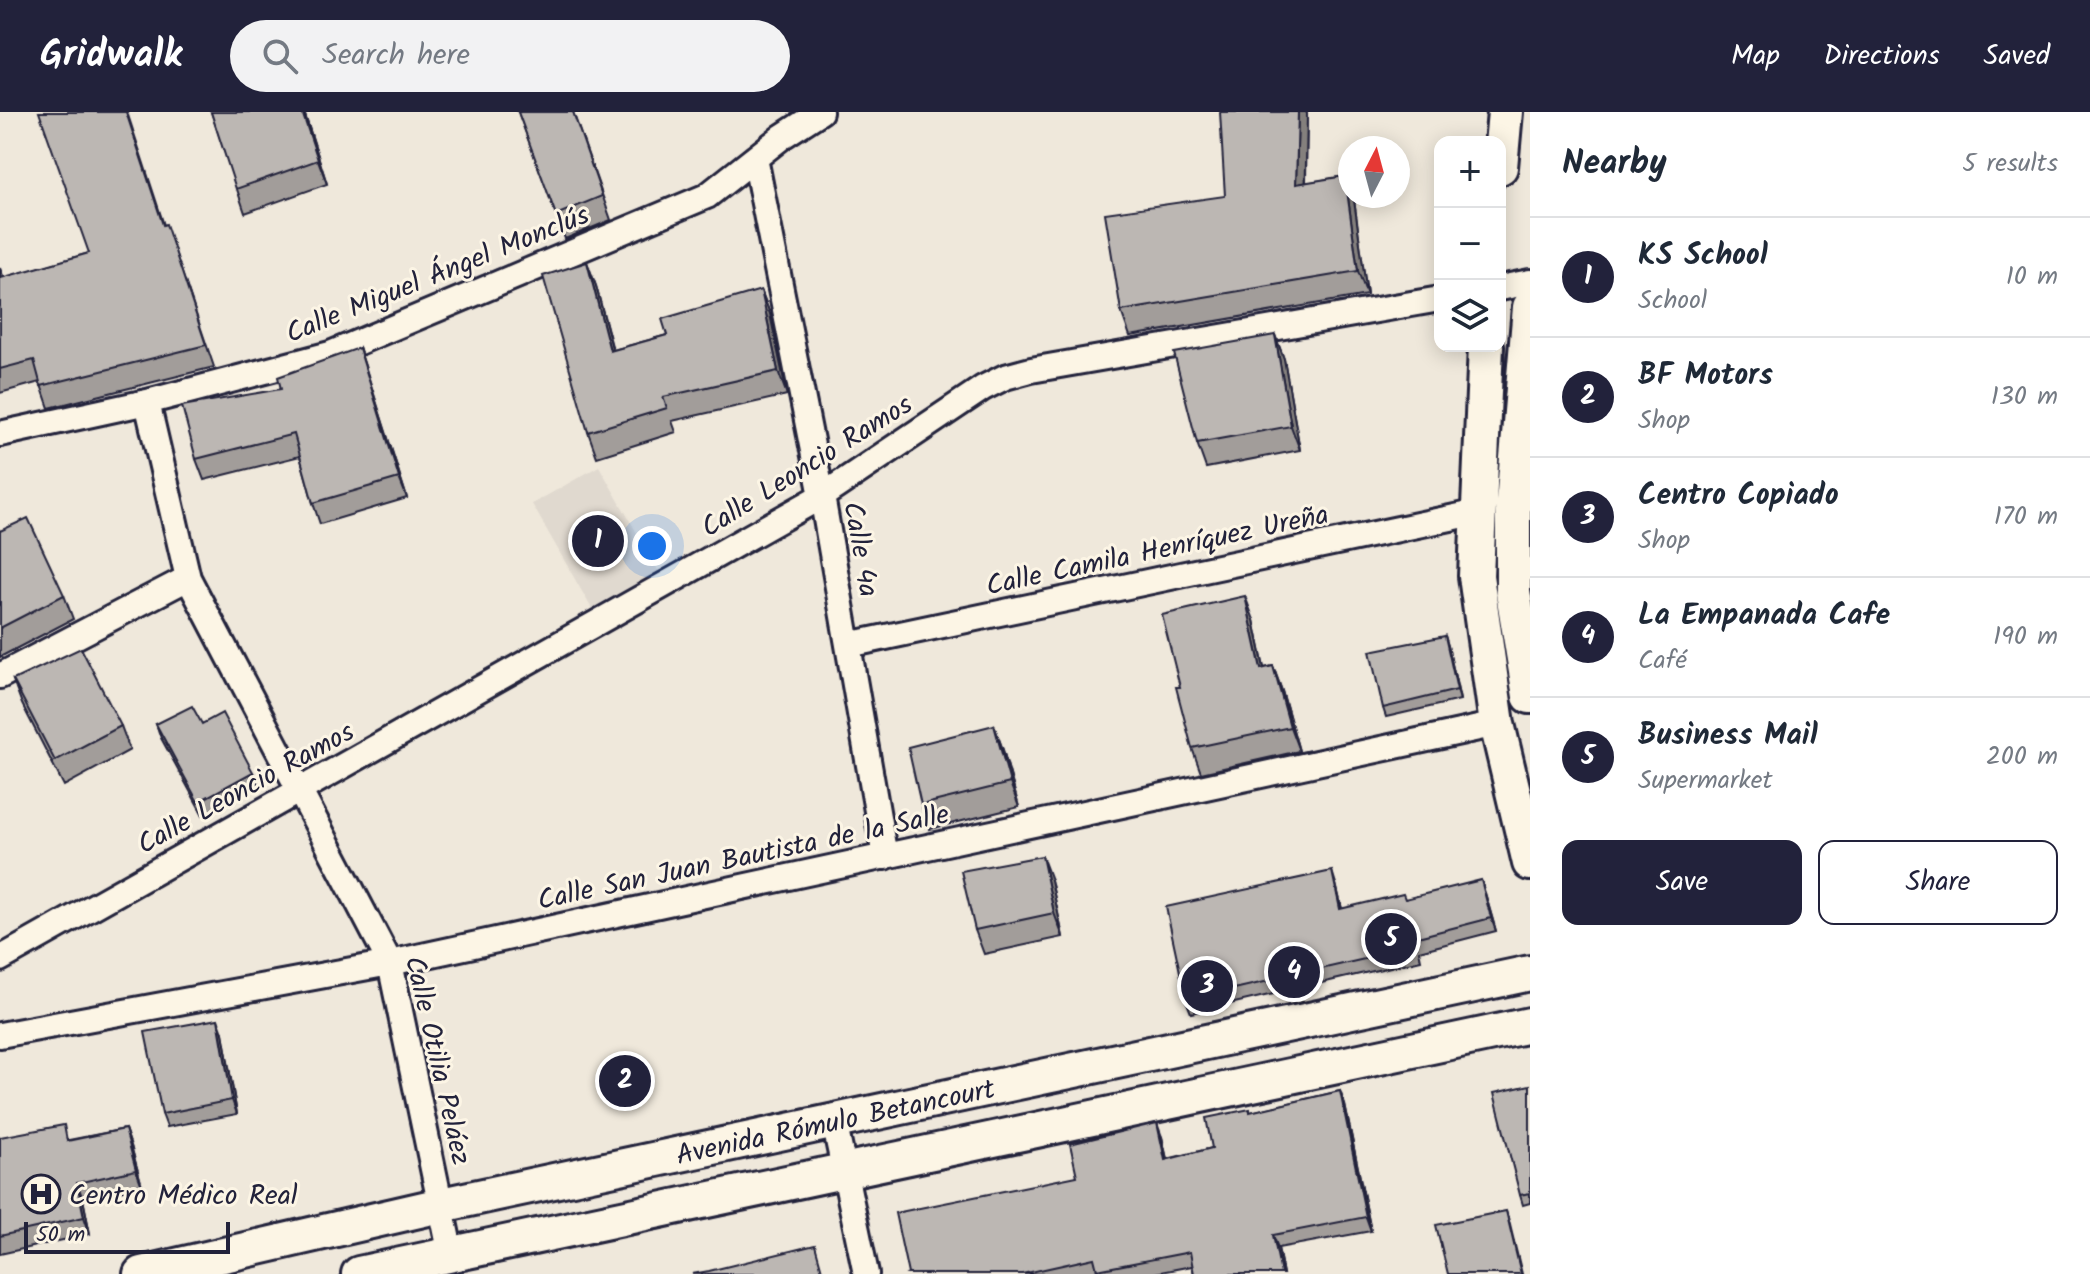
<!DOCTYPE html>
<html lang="en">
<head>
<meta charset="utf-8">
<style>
  body { margin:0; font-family:Kalam,sans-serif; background:#f2f2f3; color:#1f2937 }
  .controls { position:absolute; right:24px; top:24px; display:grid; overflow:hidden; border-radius:16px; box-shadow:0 4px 20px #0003 }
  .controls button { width:72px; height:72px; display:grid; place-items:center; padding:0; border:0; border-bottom:2px solid #e0e1e3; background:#fff; color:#1f2937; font:40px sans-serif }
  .compass { position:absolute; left:1338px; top:24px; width:72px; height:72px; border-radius:50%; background:#fff; box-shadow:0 4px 20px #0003; rotate:6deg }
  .scale { position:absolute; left:24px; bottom:20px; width:206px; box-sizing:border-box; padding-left:8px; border:4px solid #22223b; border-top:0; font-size:22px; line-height:28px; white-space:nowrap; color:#22223b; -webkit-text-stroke:6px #fcf5e5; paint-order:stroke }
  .you { position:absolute; left:652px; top:434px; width:28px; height:28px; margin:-20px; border:6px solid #fff; border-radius:50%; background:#1a73e8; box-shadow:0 0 0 12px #1a73e833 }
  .badge { display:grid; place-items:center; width:52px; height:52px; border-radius:50%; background:#22223b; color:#fff; font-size:26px; font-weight:700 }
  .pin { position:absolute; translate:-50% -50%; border:4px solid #fff; box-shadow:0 2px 8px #0006 }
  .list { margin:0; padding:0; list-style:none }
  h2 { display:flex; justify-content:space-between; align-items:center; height:104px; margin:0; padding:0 32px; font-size:34px }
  h2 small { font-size:26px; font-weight:400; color:#747a83 }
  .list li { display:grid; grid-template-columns:52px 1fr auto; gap:24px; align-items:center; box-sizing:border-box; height:120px; padding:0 32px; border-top:2px solid #e0e1e3 }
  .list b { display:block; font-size:30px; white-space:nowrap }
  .list p { margin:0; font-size:26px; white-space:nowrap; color:#747a83 }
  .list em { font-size:26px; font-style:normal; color:#747a83 }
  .actions { display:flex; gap:16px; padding:24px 32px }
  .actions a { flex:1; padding:18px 0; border:2px solid #22223b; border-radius:16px; text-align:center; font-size:28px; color:#22223b }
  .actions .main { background:#22223b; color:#fff }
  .icon { flex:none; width:44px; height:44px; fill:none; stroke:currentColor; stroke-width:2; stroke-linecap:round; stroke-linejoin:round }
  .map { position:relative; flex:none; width:1530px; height:1162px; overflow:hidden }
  header { display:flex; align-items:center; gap:48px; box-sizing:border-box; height:112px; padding:0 40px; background:#22223b; color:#fff }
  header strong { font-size:38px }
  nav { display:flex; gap:44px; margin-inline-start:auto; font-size:28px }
  .search { width:560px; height:72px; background:#f2f2f3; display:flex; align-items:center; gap:20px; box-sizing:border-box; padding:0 28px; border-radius:44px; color:#747a83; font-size:30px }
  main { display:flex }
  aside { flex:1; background:#fff }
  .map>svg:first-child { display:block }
  .built { fill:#e0d9cf }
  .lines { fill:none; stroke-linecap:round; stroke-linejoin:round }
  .street-casing { stroke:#22223b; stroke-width:30 }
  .secondary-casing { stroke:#22223b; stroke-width:40 }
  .street { stroke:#fcf5e5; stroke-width:24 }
  .secondary { stroke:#fcf5e5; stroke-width:34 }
  .wall { fill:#a29d9a; stroke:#22223b; stroke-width:2 }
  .shaded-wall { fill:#84807d; stroke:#22223b; stroke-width:2 }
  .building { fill:#bcb7b3; stroke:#22223b; stroke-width:2 }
  .labels { text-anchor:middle; stroke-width:6; stroke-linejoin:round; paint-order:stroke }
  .street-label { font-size:28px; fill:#22223b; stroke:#fcf5e5 }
  .poi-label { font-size:28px; fill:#22223b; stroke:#fcf5e5; text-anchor:start }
</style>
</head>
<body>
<header>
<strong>Gridwalk</strong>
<div class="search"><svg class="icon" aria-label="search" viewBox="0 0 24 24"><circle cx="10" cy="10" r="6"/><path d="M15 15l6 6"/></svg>Search here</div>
<nav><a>Map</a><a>Directions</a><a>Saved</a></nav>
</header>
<main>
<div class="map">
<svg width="1530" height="1162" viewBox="0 0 1530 1162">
  <rect width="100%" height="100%" fill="#efe8db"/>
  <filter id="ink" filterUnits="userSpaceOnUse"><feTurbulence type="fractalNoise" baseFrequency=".0125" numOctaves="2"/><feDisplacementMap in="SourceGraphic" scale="16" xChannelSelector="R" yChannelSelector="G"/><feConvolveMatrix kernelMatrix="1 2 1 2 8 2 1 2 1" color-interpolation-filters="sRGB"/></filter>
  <g filter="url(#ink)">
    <!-- built -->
    <path class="built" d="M 599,354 L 663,467 L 596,504 L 532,392 Z"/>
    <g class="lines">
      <!-- street casing -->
      <g class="street-casing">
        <path id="street" d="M 755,46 L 822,384 L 885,745
          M 1500,176 L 1530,170
          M 147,290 L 188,466 L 390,851 L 451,1143
          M 0,322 L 147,290 L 330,242 L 707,84 L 783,24 L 820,0
          M 848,533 L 1479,400
          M 0,564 L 188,466
          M 0,847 L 822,384 L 983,276 L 1005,265 L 1031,258 L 1440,187
          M 0,923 L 390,851 L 1497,612
          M 834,1009 L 866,1162"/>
      </g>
      <!-- secondary casing -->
      <g class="secondary-casing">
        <path id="secondary" d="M 1500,55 L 1505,0
          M 1530,195 L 1513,393 L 1513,480 L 1530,584
          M 1486,234 L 1476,464 L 1497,612 L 1530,751
          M 141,1162 L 441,1093 L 1530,861
          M 359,1162 L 1530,913"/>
      </g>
      <!-- street -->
      <use href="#street" class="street"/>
      <!-- secondary -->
      <use href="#secondary" class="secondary"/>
    </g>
    <!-- wall -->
    <path class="wall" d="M 127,0 L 164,113 L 173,134 L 214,255 L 49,296 L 40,270 L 0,281 L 0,156 L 4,166 L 89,141 Z
      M 211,0 L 304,0 L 327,72 L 245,101 Z
      M 518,0 L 573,0 L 611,108 L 565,127 Z
      M 1307,2 L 1306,71 L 1345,64 L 1350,77 L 1350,84 L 1353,84 L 1354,88 L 1367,183 L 1130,224 L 1121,199 L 1225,84 Z
      M 587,150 L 596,174 L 613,238 L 667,223 L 761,178 L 770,202 L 787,283 L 672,309 L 676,320 L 597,345 L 588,320 Z
      M 1275,223 L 1284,247 L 1300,338 L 1206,356 L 1197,331 Z
      M 359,236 L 407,386 L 320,412 L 313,391 L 300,344 L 204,368 L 196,347 L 281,277 Z
      M 0,419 L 64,483 L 73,507 L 0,545 Z
      M 1254,508 L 1264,556 L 1273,554 L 1282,579 L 1299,639 L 1201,661 L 1192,636 L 1180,575 Z
      M 1445,524 L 1448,534 L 1460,588 L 1386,605 L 1383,596 Z
      M 13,568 L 121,614 L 130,638 L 64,674 L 22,592 Z
      M 156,612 L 202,612 L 253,660 L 258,673 L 203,703 L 161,626 Z
      M 994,613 L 1003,638 L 1019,695 L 930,717 L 921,693 Z
      M 1051,768 L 1063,825 L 984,842 L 975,818 Z
      M 1336,772 L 1342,797 L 1405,787 L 1485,781 L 1496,819 L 1419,839 L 1421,848 L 1191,901 L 1186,888 Z
      M 223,921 L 237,1002 L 167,1015 L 162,1002 Z
      M 1530,973 L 1530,1091 L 1523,1093 L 1520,1083 Z
      M 1340,979 L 1345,993 L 1371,1119 L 1278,1136 L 1283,1162 L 1194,1162 L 1192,1154 L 1150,1162 L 1098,1162 L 1097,1160 L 1087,1162 L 908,1162 L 1077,1064 L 1162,1025 L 1167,1047 L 1212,1036 L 1251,1000 Z
      M 125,1017 L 131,1034 L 142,1074 L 83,1087 L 90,1122 L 0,1142 L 0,1025 L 69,1028 Z"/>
    <!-- shaded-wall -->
    <path class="shaded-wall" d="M 302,0 L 304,0 L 327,72 L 318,48 Z
      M 1298,0 L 1306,0 L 1307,2 L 1305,97 L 1296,72 Z
      M 1345,64 L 1350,77 L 1350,84 L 1353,84 L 1354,88 L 1367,183 L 1358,159 Z
      M 587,150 L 596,174 L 619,263 L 610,239 Z
      M 761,178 L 770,202 L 787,283 L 778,259 Z
      M 1275,223 L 1284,247 L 1300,338 L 1291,314 Z
      M 359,236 L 366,257 L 407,386 L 399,366 Z
      M 1245,484 L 1254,508 L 1269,581 L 1261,557 Z
      M 1445,524 L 1448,534 L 1460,588 L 1457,578 Z
      M 1273,554 L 1282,579 L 1299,639 L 1290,615 Z
      M 994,613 L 1003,638 L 1019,695 L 1010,671 Z
      M 1042,744 L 1051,768 L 1063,825 L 1054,801 Z
      M 1332,759 L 1336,772 L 1345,810 L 1340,797 Z
      M 1481,768 L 1485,781 L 1496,819 L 1491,806 Z
      M 218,907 L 223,921 L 237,1002 L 232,988 Z
      M 1340,979 L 1345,993 L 1371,1119 L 1366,1105 Z
      M 1157,1011 L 1162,1025 L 1170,1061 L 1165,1048 Z
      M 125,1017 L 131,1034 L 142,1074 L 136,1058 Z
      M 77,1071 L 83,1087 L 90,1122 L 84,1105 Z
      M 1506,1099 L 1509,1109 L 1522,1162 L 1521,1162 Z
      M 1273,1123 L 1278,1136 L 1283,1162 L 1281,1162 Z"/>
    <!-- building -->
    <path class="building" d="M 39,0 L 126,0 L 163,113 L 166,112 L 206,233 L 41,274 L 34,248 L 0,257 L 0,162 L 1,166 L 89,141 Z
      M 211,0 L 302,0 L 318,48 L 236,77 Z
      M 518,0 L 573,0 L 602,84 L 556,103 Z
      M 1220,0 L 1298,0 L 1296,72 L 1345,64 L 1358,159 L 1121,199 L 1105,101 L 1225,84 Z
      M 587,150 L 610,239 L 667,223 L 662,207 L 761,178 L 778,259 L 663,285 L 667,296 L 588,320 L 543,164 Z
      M 1275,223 L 1291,314 L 1197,331 L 1174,241 Z
      M 359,236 L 399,366 L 313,391 L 294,322 L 196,347 L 182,294 L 281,277 L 278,265 Z
      M 28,406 L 64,483 L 0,516 L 0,419 Z
      M 1245,484 L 1261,557 L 1273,554 L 1290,615 L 1192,636 L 1176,575 L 1180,575 L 1162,503 Z
      M 1445,524 L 1457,578 L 1383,596 L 1370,539 Z
      M 81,536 L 121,614 L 55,649 L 13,568 Z
      M 192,594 L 202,612 L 222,601 L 253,660 L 198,690 L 156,612 Z
      M 994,613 L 1010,671 L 921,693 L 908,635 Z
      M 1042,744 L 1054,801 L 975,818 L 961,759 Z
      M 1332,759 L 1340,797 L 1403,782 L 1405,787 L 1481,768 L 1491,806 L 1414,826 L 1417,835 L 1186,888 L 1166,795 Z
      M 218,907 L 232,988 L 162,1002 L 145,920 Z
      M 1530,973 L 1530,1081 L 1520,1083 L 1494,981 Z
      M 1340,979 L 1366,1105 L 1273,1123 L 1281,1162 L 1194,1162 L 1190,1140 L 1097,1158 L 1094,1146 L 1022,1162 L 908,1162 L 895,1101 L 1077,1064 L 1070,1032 L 1157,1011 L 1165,1048 L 1212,1036 L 1206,1006 L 1250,997 L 1250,1000 Z
      M 64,1013 L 67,1029 L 125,1017 L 136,1058 L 77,1071 L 84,1105 L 0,1124 L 0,1025 Z
      M 1506,1099 L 1521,1162 L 1448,1162 L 1436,1113 Z
      M 815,1133 L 823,1162 L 692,1162 L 709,1159 Z"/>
  </g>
  <!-- icons -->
  <defs>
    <g id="hospital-ring" transform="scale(2)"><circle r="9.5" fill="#fcf5e5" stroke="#22223b" stroke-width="1.5"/><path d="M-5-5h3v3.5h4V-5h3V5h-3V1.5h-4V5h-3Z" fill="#22223b"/></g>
  </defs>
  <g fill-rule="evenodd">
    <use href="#hospital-ring" x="41" y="1082"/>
  </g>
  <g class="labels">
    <!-- street labels -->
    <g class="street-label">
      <text transform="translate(437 161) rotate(-22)" y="10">Calle Miguel Ángel Monclús</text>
      <text transform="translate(806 353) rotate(-32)" y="10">Calle Leoncio Ramos</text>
      <text transform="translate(862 437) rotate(80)" y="10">Calle 4a</text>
      <text transform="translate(1157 437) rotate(-12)" y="10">Calle Camila Henríquez Ureña</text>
      <text transform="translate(245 675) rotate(-29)" y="10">Calle Leoncio Ramos</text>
      <text transform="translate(743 744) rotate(-12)" y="10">Calle San Juan Bautista de la Salle</text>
      <text transform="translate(439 948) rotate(77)" y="10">Calle Otilia Peláez</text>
      <text transform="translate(835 1009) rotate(-12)" y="10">Avenida Rómulo Betancourt</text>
    </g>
    <!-- poi labels -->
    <g class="poi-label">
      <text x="69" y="1092">Centro Médico Real</text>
    </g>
  </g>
</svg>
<div class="controls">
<button>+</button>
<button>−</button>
<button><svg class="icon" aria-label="layers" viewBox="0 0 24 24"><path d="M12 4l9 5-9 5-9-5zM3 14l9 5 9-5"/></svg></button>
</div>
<svg class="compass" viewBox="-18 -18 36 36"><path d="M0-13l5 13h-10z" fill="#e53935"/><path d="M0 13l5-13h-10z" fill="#747a83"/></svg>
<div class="scale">50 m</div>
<div class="you"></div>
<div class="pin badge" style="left:598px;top:429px">1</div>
<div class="pin badge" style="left:625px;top:969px">2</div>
<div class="pin badge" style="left:1207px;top:874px">3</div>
<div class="pin badge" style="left:1294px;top:860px">4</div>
<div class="pin badge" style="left:1391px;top:827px">5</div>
</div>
<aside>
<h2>Nearby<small>5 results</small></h2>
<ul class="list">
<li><span class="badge">1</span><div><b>KS School</b><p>School</p></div><em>10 m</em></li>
<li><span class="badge">2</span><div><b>BF Motors</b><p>Shop</p></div><em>130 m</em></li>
<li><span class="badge">3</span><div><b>Centro Copiado</b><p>Shop</p></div><em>170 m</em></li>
<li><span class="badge">4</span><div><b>La Empanada Cafe</b><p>Café</p></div><em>190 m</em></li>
<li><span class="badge">5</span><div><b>Business Mail</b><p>Supermarket</p></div><em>200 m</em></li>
</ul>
<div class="actions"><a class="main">Save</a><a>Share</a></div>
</aside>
</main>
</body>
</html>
